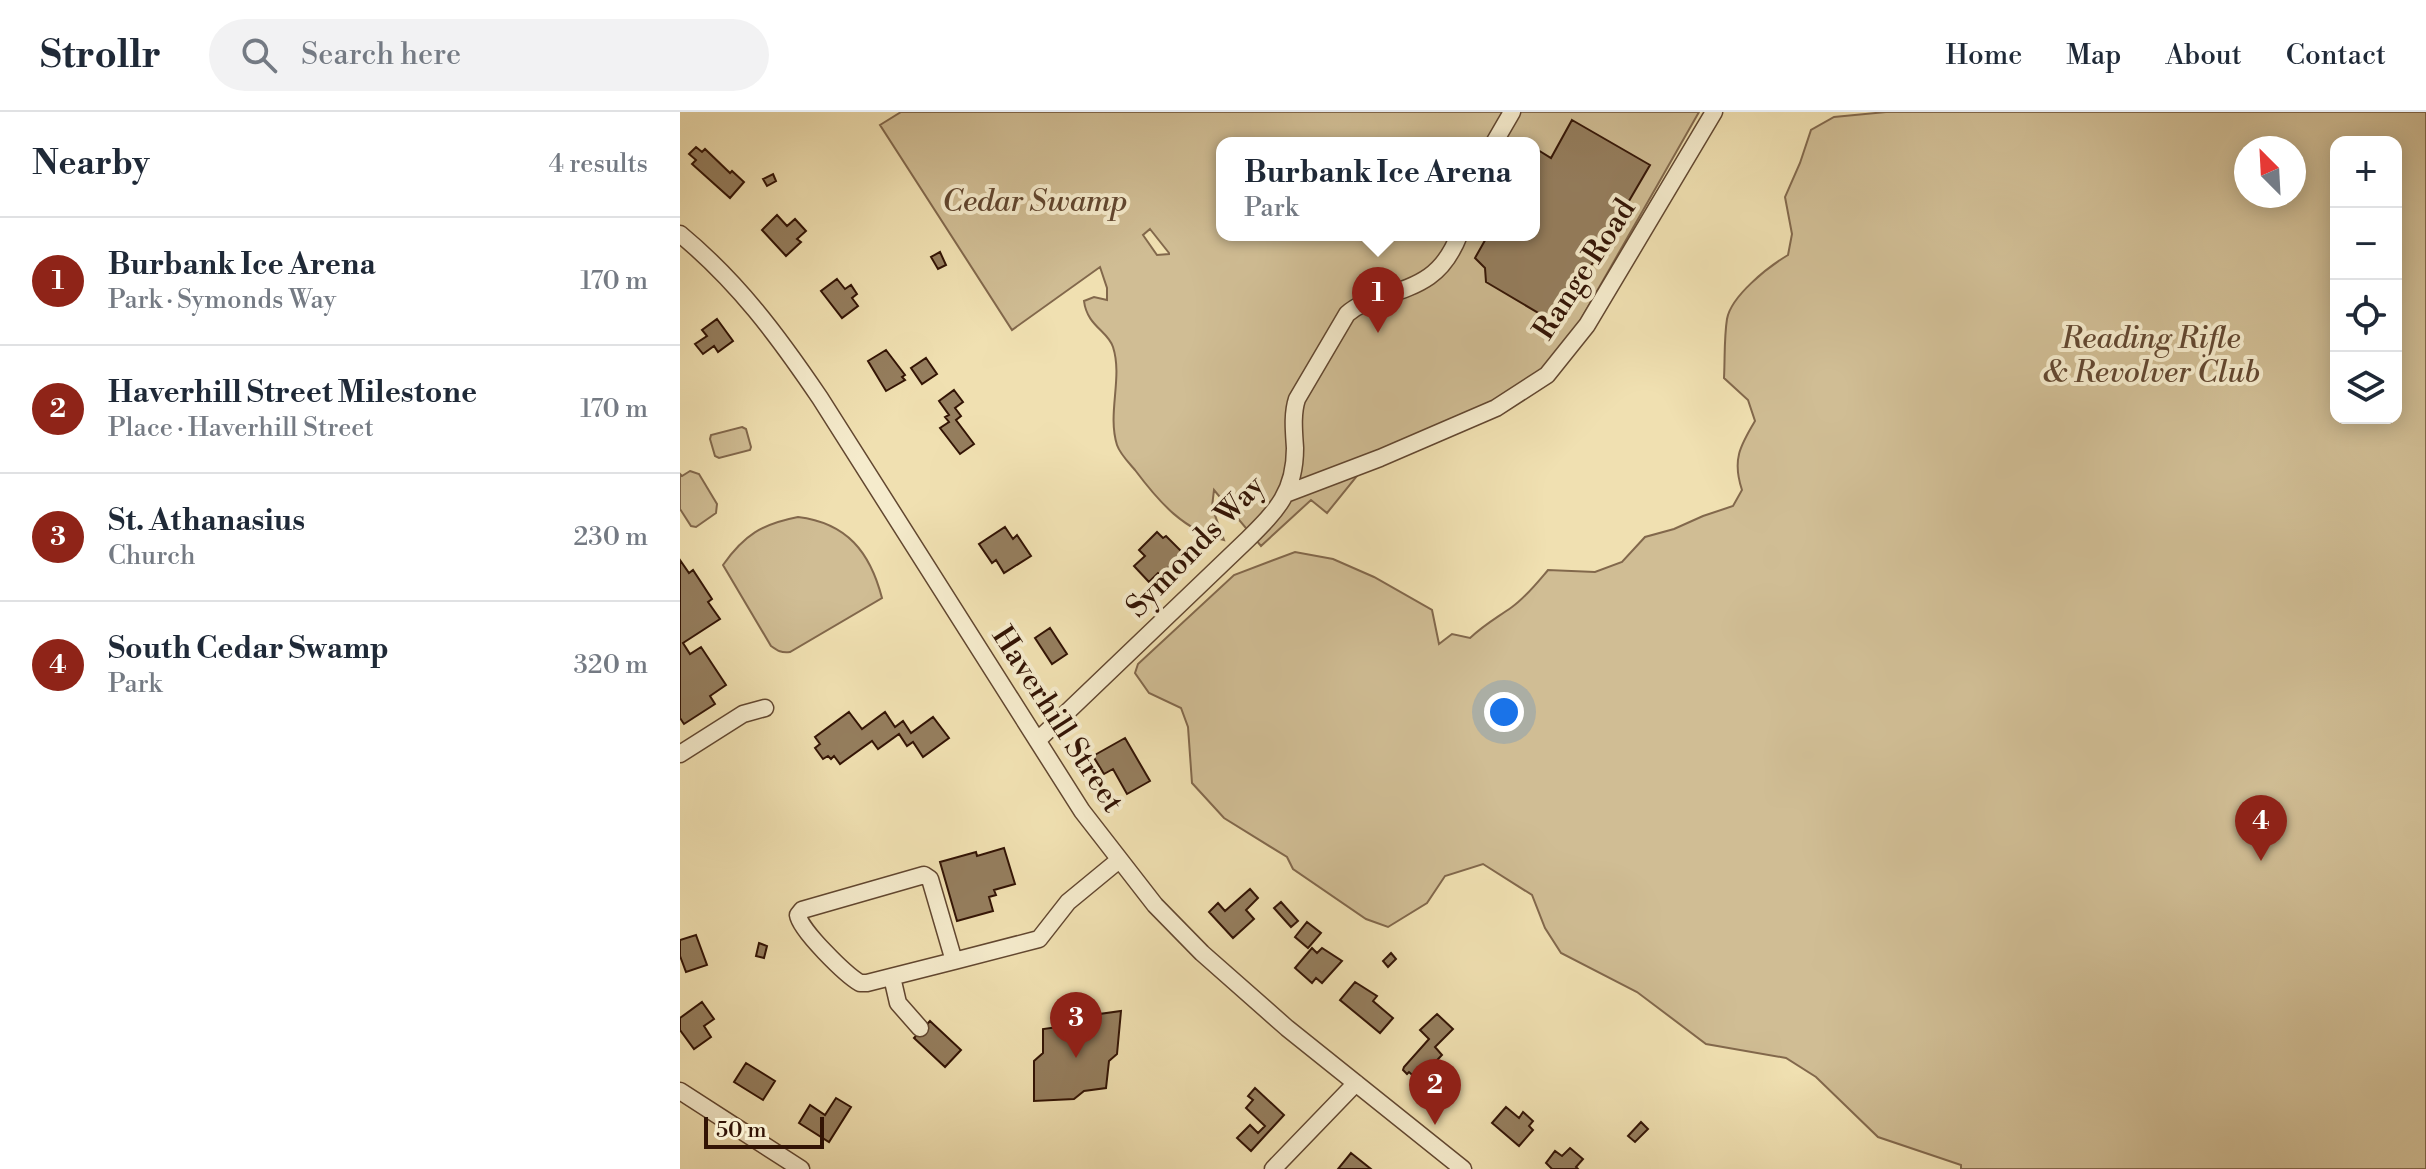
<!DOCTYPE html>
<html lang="en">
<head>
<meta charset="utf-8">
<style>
  body { margin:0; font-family:"Libre Bodoni",serif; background:#f2f2f3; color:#1f2937 }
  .controls { position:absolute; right:24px; top:24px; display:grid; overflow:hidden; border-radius:16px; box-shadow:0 4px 20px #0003 }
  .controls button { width:72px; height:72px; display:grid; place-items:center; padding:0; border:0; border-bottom:2px solid #e0e1e3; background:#fff; color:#1f2937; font:40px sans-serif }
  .compass { position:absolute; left:1554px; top:24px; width:72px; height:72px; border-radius:50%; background:#fff; box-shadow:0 4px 20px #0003; rotate:336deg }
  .scale { position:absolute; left:24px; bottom:20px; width:120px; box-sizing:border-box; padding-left:8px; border:4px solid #331405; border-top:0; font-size:22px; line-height:28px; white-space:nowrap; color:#331405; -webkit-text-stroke:6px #f5ebcc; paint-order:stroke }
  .you { position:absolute; left:824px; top:600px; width:28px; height:28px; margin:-20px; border:6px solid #fff; border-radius:50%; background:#1a73e8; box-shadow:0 0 0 12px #1a73e833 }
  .badge { display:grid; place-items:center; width:52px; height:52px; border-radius:50%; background:#8f2418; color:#fff; font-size:26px; font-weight:700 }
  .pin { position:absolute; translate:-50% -66px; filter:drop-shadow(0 2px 4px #0008) }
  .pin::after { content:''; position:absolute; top:42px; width:28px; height:24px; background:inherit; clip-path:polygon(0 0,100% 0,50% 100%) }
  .popup { position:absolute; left:536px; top:25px; width:324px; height:104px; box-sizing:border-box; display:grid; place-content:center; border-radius:16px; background:#fff; filter:drop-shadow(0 2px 6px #0005); font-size:26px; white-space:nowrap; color:#747a83 }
  .popup b { font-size:30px; color:#1f2937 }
  .popup::after { content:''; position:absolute; left:50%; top:100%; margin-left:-16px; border:16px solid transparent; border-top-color:#fff }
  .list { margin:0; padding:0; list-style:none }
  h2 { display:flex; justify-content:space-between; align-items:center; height:104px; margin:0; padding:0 32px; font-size:34px }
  h2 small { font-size:26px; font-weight:400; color:#747a83 }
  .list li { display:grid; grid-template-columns:52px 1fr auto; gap:24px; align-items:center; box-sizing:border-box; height:128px; padding:0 32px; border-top:2px solid #e0e1e3 }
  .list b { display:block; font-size:30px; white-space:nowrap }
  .list p { margin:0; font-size:26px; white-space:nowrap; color:#747a83 }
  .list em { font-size:26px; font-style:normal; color:#747a83 }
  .icon { flex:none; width:44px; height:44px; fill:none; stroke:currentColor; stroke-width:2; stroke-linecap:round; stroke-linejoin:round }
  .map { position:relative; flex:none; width:1746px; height:1057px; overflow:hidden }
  header { display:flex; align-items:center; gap:48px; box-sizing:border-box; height:112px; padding:0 40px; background:#fff; border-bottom:2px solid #e0e1e3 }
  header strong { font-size:38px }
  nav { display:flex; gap:44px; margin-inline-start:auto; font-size:28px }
  .search { width:560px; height:72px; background:#f2f2f3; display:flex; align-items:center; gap:20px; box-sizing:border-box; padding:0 28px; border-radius:44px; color:#747a83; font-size:30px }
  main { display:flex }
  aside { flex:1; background:#fff }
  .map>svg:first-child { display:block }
  .green { fill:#d0bd94; stroke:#82684c; stroke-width:2; fill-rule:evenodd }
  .building { fill:#957e5e; stroke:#331405; stroke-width:2 }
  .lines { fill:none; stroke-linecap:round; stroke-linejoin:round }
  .minor-casing { stroke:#624730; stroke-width:19 }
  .minor { stroke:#f5ebcc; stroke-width:16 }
  .labels { text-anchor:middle; stroke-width:8; stroke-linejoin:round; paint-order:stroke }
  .park-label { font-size:30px; font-style:italic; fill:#624730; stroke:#f5ebcc }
  .street-label { font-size:30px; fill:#331405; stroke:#f5ebcc }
</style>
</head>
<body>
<header>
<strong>Strollr</strong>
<div class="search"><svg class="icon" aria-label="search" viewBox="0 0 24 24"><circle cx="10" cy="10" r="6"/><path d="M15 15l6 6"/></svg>Search here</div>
<nav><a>Home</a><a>Map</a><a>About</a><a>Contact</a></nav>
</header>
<main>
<aside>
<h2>Nearby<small>4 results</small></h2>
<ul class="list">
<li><span class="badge">1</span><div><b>Burbank Ice Arena</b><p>Park · Symonds Way</p></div><em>170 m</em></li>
<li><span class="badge">2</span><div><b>Haverhill Street Milestone</b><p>Place · Haverhill Street</p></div><em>170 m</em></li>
<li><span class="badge">3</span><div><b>St. Athanasius</b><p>Church</p></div><em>230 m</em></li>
<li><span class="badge">4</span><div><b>South Cedar Swamp</b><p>Park</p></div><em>320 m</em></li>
</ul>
</aside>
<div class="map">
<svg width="1746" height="1057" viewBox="0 0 1746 1057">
  <rect width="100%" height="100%" fill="#f0e0b1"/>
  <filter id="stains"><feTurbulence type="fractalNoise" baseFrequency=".0025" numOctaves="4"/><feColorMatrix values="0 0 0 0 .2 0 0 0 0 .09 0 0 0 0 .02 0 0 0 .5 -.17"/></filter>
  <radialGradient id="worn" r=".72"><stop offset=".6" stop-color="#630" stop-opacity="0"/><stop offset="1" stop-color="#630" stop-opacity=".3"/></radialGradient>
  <!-- green -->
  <path class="green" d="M 221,0 L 1019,0 L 900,209 L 867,255 L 837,278 L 693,344 L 647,401 L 631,388 L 581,434 L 534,378 L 532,395 L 544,428 C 504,419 479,390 455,358 C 449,351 440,342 437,333 C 427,301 443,266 433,235 C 428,219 407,214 404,189 L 414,185 L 427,188 L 427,176 L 420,155 L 332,218 L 200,13 ZM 542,31 L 854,31 L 854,123 L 542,123 ZM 470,117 L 489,141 L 489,142 L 477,143 L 463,123 Z
    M 1206,0 L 1746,0 L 1746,1057 L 1281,1057 L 1281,1053 L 1198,1025 L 1136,965 L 1106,946 L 1026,932 L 957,880 L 881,841 L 865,816 L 852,783 L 803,752 L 765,764 L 747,791 L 708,815 L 686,807 L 613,757 L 607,745 L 544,706 L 512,671 L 508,615 L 501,596 L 469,581 L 455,561 L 458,552 L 554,463 L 615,440 L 653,447 L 694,465 L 752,498 L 759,532 L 772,522 L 790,526 C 805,512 815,507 832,495 C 846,485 857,471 868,458 L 915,460 L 942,450 L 965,425 L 994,417 L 1023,404 L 1053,394 L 1062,378 C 1052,348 1060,334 1075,309 L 1068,288 L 1044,266 C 1045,247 1044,226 1047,207 C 1051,184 1088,155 1108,143 L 1112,122 L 1105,85 L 1120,51 L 1131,18 L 1154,5 ZM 1656,30 L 1716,30 L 1716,306 L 1656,306 ZM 1566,36 L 1614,36 L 1614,84 L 1566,84 Z
    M 62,315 L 66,317 L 71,335 L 70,338 L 39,346 L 35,344 L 30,327 L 31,323 Z
    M 10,359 L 19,362 L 37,392 L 36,401 L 16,415 L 11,414 L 0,397 L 0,362 L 2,364 Z
    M 118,405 C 167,411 190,440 202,486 L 110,540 C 101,541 98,539 91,534 L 43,453 C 64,423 82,412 118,405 Z"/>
  <!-- building -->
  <path class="building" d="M 892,8 L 970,53 L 877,212 L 806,170 L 805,156 L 795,146 L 808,123 L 854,123 L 854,44 L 858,38 L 871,46 Z
    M 16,35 L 22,40 L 25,37 L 50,61 L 52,59 L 64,70 L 50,86 L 12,52 L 16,48 L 9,42 Z
    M 93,62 L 96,69 L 87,74 L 83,67 Z
    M 97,103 L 107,114 L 115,107 L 126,119 L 117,127 L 121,130 L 106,144 L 82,118 Z
    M 260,140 L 266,153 L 258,157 L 251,145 Z
    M 157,167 L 165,177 L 171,173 L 177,182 L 172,186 L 178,194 L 162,206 L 141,179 Z
    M 37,207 L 53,229 L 38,240 L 34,234 L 23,242 L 15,232 L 27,224 L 22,218 Z
    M 206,238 L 225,263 L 222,265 L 225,268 L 206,279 L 188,249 Z
    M 246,246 L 257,262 L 242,272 L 231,256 Z
    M 274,278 L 283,290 L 275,296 L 281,304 L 276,308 L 294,332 L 280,342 L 260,316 L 269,310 L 265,305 L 269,303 L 259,289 Z
    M 325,415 L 333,427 L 337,423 L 351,444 L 324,461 L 316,448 L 312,451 L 299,432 Z
    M 477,420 L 483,426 L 486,424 L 503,441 L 481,463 L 478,461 L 469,470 L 454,454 L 465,444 L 459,438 Z
    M 0,448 L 9,461 L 13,458 L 32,487 L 28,490 L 40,507 L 3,531 L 10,542 L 21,535 L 46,573 L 30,584 L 35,592 L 4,612 L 0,606 Z
    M 370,516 L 387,542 L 372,552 L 355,526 Z
    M 169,600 L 182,617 L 205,600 L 215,615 L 223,609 L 231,621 L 253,605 L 269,626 L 243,645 L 233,630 L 227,634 L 219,622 L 198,637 L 192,629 L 160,652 L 154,644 L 151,647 L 148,644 L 143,647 L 135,636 L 140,632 L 135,625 Z
    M 445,626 L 470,669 L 447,682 L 433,657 L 424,662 L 413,644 Z
    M 324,736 L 335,772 L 314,778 L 316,783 L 309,785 L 313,799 L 277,809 L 260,750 L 296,740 L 297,744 Z
    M 570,777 L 578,786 L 566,798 L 574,807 L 553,826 L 529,800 L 538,791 L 545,799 Z
    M 601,790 L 618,809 L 611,815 L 594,796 Z
    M 627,810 L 641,821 L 628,836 L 615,825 Z
    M 16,823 L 27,853 L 6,860 L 0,844 L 0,828 Z
    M 79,831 L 87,834 L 84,846 L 76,844 Z
    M 632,836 L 637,841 L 642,836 L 662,849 L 642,871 L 636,866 L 632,871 L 615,856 Z
    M 711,841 L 716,847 L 708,855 L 703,849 Z
    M 675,870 L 697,884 L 693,889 L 713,906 L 700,921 L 660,888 Z
    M 22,890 L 34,907 L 24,914 L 31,925 L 14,937 L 0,918 L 0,906 Z
    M 441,899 L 437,942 L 429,949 L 426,976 L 404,979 L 394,987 L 354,989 L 354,949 L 363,941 L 363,917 L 392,913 L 398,905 Z
    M 757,902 L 773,917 L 755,935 L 762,943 L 738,968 L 729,960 L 727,962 L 723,958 L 724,955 L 749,927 L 740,918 Z
    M 250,909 L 281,938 L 265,955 L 234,926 Z
    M 66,951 L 95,969 L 83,988 L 54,970 Z
    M 575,976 L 604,1003 L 571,1039 L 557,1026 L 570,1013 L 578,1021 L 585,1014 L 566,996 L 573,988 L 568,984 Z
    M 156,986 L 171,995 L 149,1030 L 119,1011 L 130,993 L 145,1003 Z
    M 826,995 L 839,1006 L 843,1000 L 853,1009 L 849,1014 L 853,1018 L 839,1034 L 812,1011 Z
    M 961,1010 L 968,1017 L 955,1030 L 948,1024 Z
    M 890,1036 L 903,1047 L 896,1055 L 898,1057 L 872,1057 L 866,1051 L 875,1039 L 882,1044 Z
    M 671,1041 L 691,1057 L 658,1057 Z"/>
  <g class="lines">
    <!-- minor casing -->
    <g class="minor-casing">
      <path id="minor" d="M 814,31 L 832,0
        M 0,122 C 58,170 98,224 140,286 L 402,699 L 475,793 L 522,841 L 607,916 L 783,1057
        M 608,381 L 700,346 L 816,296 L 867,263 L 907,213 L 1034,0
        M 358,628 L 568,427 C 597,398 615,380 615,336 C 614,320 612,302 617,287 L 667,202 C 677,193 689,189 702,185 C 741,172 763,164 779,123
        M 0,642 L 63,602 L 85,596
        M 274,849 L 187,871 L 180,871 C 166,863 120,818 118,803 L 122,798 L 244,763 L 250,767 L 274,849 L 359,827 L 388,790 L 439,748
        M 212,865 L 218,891 L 240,916
        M 0,979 L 121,1057
        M 593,1057 L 676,971"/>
    </g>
    <!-- minor -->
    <use href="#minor" class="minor"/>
  </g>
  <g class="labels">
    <!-- park labels -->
    <g class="park-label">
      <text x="355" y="99">Cedar Swamp</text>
      <text x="1471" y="236">Reading Rifle<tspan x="1471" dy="34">&amp; Revolver Club</tspan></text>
    </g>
    <!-- street labels -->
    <g class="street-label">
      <text transform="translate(904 157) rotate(-57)" y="10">Range Road</text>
      <text transform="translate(515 434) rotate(-46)" y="10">Symonds Way</text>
      <text transform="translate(378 607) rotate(57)" y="10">Haverhill Street</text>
    </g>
  </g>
  <rect width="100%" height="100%" filter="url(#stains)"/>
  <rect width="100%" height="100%" fill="url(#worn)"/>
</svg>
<div class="controls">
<button>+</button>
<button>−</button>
<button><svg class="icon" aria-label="locate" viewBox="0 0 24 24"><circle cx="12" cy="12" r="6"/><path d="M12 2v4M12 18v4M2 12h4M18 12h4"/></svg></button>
<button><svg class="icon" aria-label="layers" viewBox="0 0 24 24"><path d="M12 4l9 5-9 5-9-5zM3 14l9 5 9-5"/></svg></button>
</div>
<svg class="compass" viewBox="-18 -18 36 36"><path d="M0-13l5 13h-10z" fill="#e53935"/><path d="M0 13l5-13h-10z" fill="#747a83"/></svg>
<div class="scale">50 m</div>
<div class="you"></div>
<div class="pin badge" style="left:698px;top:221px">1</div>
<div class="popup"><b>Burbank Ice Arena</b>Park</div>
<div class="pin badge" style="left:755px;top:1013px">2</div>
<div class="pin badge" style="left:396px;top:946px">3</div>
<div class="pin badge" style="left:1581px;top:749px">4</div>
</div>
</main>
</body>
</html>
